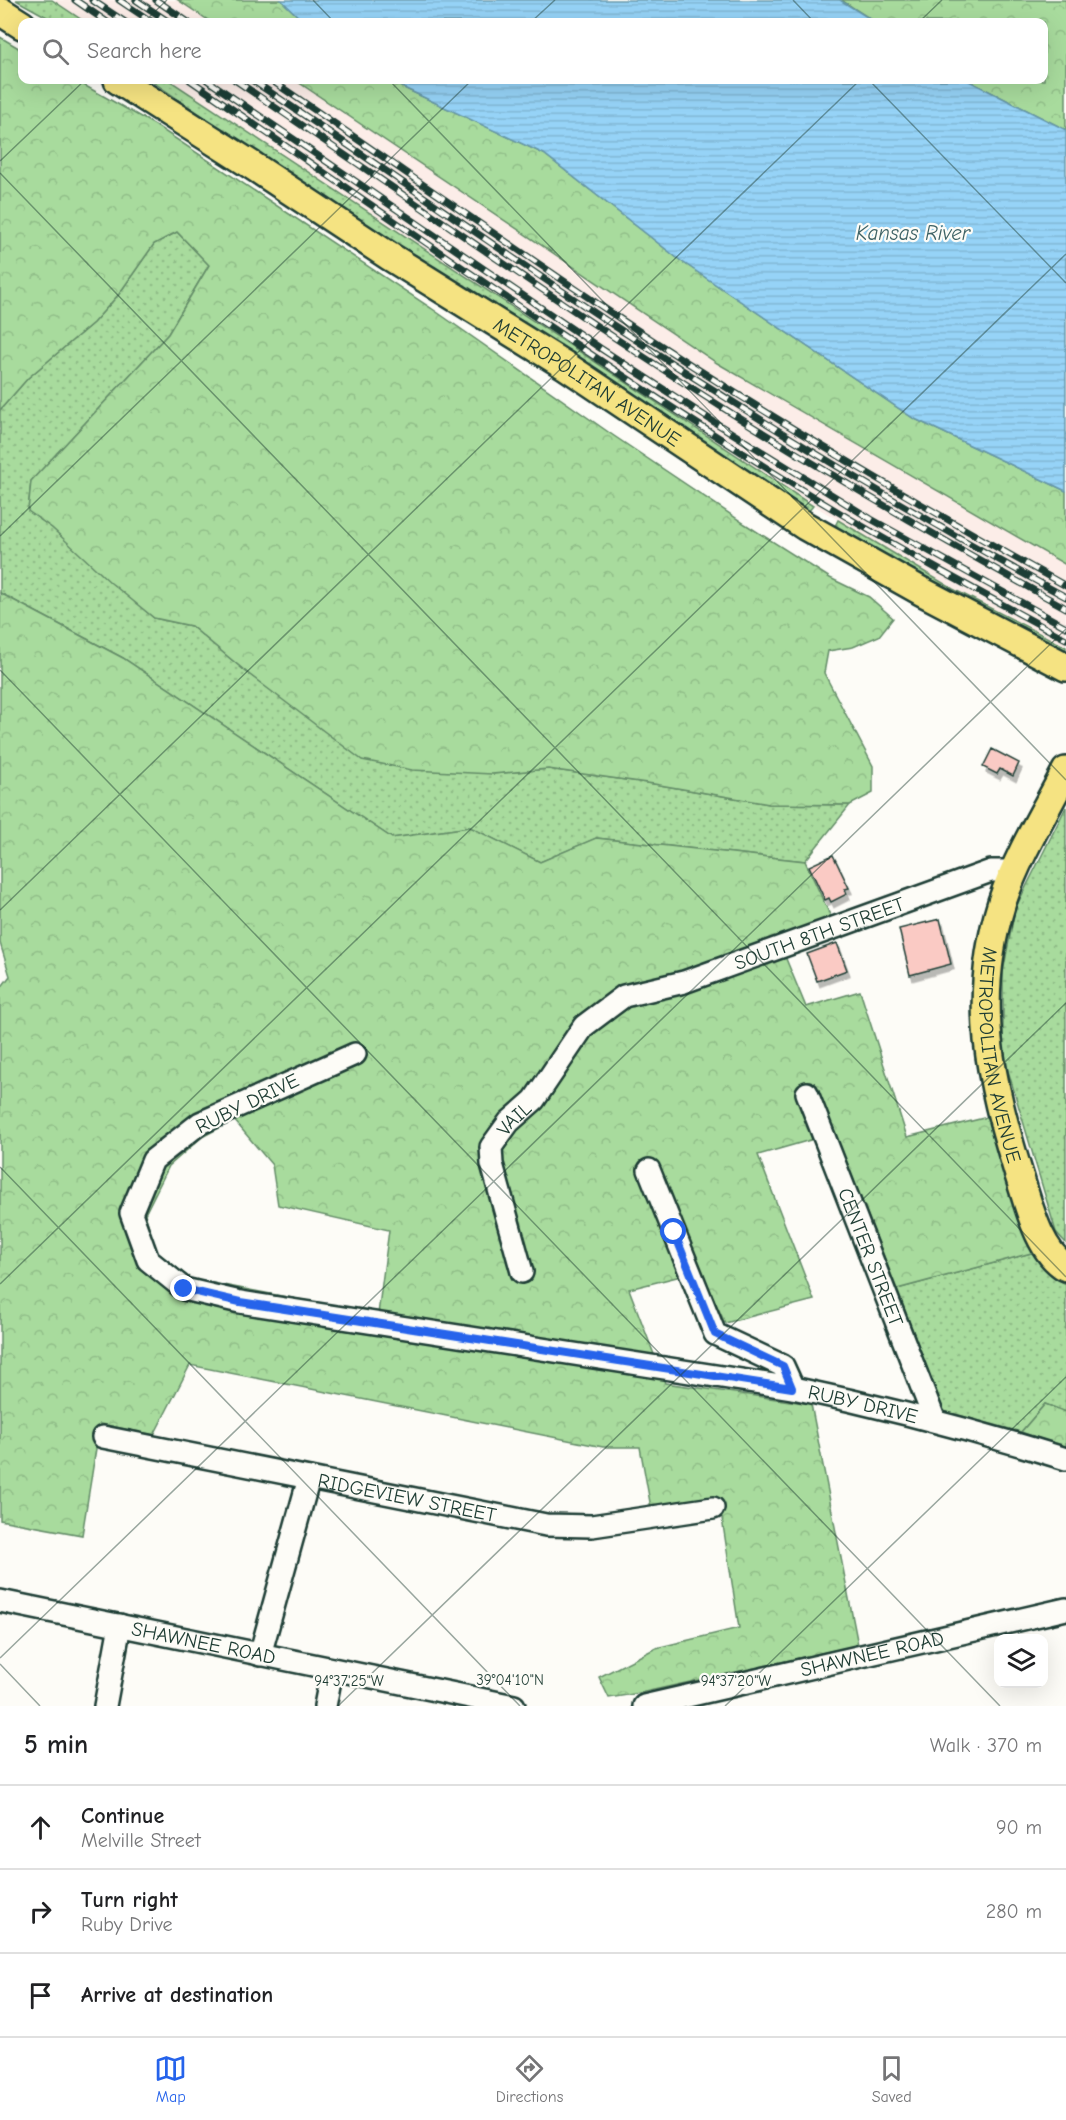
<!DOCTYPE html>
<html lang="en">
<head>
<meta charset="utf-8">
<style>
  body { margin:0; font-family:"Comic Neue",sans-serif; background:#f6f6f6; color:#202124 }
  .controls { position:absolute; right:18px; bottom:18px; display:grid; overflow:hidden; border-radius:12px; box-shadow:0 6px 24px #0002 }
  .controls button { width:54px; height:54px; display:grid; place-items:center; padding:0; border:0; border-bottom:2px solid #e0e0e0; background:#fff; color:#202124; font:30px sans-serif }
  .stop { position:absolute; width:18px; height:18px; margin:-14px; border:4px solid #2563eb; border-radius:50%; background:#fff }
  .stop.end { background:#2563eb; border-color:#fff; box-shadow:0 2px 6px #0008 }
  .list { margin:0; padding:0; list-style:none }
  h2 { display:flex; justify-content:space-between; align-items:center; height:78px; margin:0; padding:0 24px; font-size:26px }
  h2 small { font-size:20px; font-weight:400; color:#757577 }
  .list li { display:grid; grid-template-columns:39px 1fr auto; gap:18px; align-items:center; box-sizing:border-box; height:84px; padding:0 24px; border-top:2px solid #e0e0e0 }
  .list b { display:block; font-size:22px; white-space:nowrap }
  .list p { margin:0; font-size:20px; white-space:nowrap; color:#757577 }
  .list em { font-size:20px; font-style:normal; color:#757577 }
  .icon { flex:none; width:33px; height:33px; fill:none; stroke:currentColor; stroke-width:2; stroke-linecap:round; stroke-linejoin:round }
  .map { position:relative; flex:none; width:1066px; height:1706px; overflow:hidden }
  .search { position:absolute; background:#fff; box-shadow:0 6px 24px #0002; left:18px; right:18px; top:18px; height:66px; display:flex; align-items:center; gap:15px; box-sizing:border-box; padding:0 21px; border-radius:12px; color:#757577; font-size:22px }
  .sheet { height:330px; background:#fff }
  nav { display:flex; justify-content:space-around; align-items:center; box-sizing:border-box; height:84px; border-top:2px solid #e0e0e0; background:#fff; font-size:16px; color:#757577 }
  nav a { display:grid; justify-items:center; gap:3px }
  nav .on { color:#2563eb }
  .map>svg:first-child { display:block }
  .built { fill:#fcede8 }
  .grass { fill:url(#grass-dots); stroke:#648c68; stroke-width:1.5 }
  .forest { fill:url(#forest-crowns); stroke:#648c68; stroke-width:1.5; fill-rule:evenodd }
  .water { fill:url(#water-rules); stroke:#6697a9; stroke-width:1.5 }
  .building { fill:#facac4; stroke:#1f3d34; stroke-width:1.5; filter:url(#shadow) }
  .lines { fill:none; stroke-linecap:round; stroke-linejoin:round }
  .minor-casing { stroke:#1f3d34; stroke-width:26 }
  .major-casing { stroke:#1f3d34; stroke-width:32 }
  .minor { stroke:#fdfcf7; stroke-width:21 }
  .major { stroke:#f5e382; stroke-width:27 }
  .rail-casing { stroke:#1f3d34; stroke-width:7 }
  .rail { stroke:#fdfcf7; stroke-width:4.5; stroke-dasharray:14; stroke-linecap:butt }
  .route { stroke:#2563eb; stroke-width:8 }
  .ticks { fill:none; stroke:#1f3d34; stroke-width:1.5; stroke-opacity:0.45 }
  .labels { text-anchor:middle; stroke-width:4.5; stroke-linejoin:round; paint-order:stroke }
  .street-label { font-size:20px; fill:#1f3d34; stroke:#fdfcf7 }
  .water-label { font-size:21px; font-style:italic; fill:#3d6265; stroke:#fdfcf7 }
  .ticks-label { font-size:15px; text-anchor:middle; fill:#1f3d34; stroke:#fdfcf7; stroke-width:4.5; stroke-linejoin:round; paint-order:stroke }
</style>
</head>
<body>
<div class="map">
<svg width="1066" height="1706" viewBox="0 0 1066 1706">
  <defs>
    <pattern id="grass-dots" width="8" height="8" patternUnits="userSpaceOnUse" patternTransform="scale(1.5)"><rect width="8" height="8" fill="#a8db9d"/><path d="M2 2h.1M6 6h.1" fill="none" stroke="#90bd88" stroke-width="1.8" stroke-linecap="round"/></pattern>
    <pattern id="forest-crowns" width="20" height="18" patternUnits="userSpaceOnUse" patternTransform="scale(1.5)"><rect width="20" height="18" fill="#a8db9d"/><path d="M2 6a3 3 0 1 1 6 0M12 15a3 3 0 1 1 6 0" fill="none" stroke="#90bd88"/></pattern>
    <pattern id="water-rules" width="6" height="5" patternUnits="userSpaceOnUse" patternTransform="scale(1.5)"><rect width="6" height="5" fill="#96d3f7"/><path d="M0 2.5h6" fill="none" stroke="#81b6d4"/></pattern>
    <filter id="shadow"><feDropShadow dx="3" dy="5.5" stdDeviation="0" flood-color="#0004"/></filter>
  </defs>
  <rect width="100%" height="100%" fill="#fdfcf7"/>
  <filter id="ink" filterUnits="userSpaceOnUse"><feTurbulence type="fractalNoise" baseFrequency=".0167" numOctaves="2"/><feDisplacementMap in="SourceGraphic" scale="12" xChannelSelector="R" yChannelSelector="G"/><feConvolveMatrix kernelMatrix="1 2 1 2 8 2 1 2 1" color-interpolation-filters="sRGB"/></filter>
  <g filter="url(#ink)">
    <!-- built -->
    <path class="built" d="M 52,0 L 178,0 L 211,22 L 85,22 Z
      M 169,80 L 295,80 L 717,363 L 1066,565 L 1066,647 L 953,589 L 788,490 Z"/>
    <!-- grass -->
    <path class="grass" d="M 16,0 L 52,0 L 85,22 L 56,22 Z
      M 150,80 L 169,80 L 813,506 L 808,512 L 548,340 L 313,191 Z
      M 177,232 L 209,265 L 168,334 L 31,481 L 28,511 L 52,528 L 154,618 L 191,626 L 250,675 L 297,709 L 492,774 L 548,769 L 654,784 L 769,804 L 850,805 L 805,861 L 597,838 L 540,862 L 470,827 L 392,838 L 123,658 L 0,593 L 0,410 L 28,378 L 93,323 L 119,294 L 154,244 Z
      M 838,520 L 953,589 L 1066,647 L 1066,654 L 963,601 L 834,528 Z
      M 1066,807 L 1066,1243 L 1056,1232 L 1003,1054 L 1003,972 L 1015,909 Z
      M 1035,1252 L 1051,1275 L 1066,1284 L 1066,1412 L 1045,1404 L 1021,1432 L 943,1411 L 897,1289 Z"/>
    <!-- forest -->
    <path class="forest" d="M 178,0 L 281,0 L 304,22 L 211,22 Z
      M 841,0 L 1066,0 L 1066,130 L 967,80 L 1044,80 L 1044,22 L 875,22 Z
      M 0,37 L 22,50 L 22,80 L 75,80 L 155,125 L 431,308 L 614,436 L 745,524 L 830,578 L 869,597 L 893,618 L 879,636 L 853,647 L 828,651 L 824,673 L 873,766 L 873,793 L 850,805 L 769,804 L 654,784 L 548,769 L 492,774 L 412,770 L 362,760 L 250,675 L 191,626 L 154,618 L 111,583 L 52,528 L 28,511 L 31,481 L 168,334 L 209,265 L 177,232 L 154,244 L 119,294 L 93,323 L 28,378 L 0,410 Z
      M 295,80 L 387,80 L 544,154 L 681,261 L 913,418 L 1066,491 L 1066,565 L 717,363 Z
      M 0,593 L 123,658 L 392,838 L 470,827 L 540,862 L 596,838 L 805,861 L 831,917 L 777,937 L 806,1007 L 860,991 L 907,1137 L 988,1117 L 1035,1252 L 897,1289 L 835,1133 L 758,1155 L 814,1300 L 725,1323 L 701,1271 L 629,1289 L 665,1383 L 811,1404 L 858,1645 L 640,1693 L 609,1698 L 599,1677 L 656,1648 L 739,1628 L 719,1499 L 651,1508 L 640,1447 L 603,1447 L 190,1365 L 154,1435 L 100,1424 L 82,1535 L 0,1520 L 0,989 L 10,976 L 0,943 ZM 234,1120 L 272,1165 L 278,1205 L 389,1230 L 378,1314 L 191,1279 L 156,1251 L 145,1214 L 169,1166 L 202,1137 Z
      M 1045,1404 L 1066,1412 L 1066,1448 L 1021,1432 Z"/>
    <!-- water -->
    <path class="water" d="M 281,0 L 840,0 L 875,22 L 304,22 Z
      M 387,80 L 967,80 L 1066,130 L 1066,491 L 913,418 L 681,261 L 544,154 Z"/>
    <!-- building -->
    <path class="building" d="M 992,749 L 1019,763 L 1013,776 L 1000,769 L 997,774 L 983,767 Z
      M 833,855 L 849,888 L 845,889 L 847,894 L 831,902 L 829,898 L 825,900 L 809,866 Z
      M 940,919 L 951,964 L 910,975 L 899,929 Z
      M 837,943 L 847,970 L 817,981 L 807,954 Z"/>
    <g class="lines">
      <!-- minor casing -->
      <g class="minor-casing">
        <g id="minor">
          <path id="s1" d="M 355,1054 L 200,1123 L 153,1160 L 131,1213 L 148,1260 L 184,1289 L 240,1302 L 793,1388 C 885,1407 976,1431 1066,1459"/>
          <path id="s2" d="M 807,1093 L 935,1421"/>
          <path d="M 649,1170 L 715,1334 L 783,1366 L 793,1388"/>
          <path id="s3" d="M 522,1272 L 492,1164 L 491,1147 L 509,1122 L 534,1100 L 584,1026 L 624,996 L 684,982 L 991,871 L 1015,871"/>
          <path id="s4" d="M 103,1437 L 546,1525 L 592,1526 L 713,1508"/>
          <path id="s5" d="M 0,1601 L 514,1706"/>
          <path d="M 260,1655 L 309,1478"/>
          <path d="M 105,1706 L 120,1625"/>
          <path d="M 325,1706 L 332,1670"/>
          <path id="s6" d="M 644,1706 L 1066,1609"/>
        </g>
      </g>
      <!-- major casing -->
      <g class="major-casing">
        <g id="major">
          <path d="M 0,11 L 22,25"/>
          <path id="s7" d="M 118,80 L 250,164 L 389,256 L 566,366 L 805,526 L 921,591 L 1066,667"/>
          <path id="s8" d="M 1066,771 C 1044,813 1017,857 1002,902 C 971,1001 990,1080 1019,1175 C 1028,1203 1039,1252 1066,1267"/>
        </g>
      </g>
      <!-- minor -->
      <use href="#minor" class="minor"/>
      <!-- major -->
      <use href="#major" class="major"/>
      <!-- rail casing -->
      <g class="rail-casing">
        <path id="rail" d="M 75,0 L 107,22
          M 92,0 L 125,22
          M 119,0 L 152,22
          M 136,0 L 169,22
          M 156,0 L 188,22
          M 190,80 C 392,219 593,361 802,490 C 888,543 977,591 1066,639
          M 207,80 L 600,348 L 711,420 L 871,519 L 1066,627
          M 235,80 C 396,189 556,302 720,406 C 833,477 949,544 1066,608
          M 252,80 C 373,161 492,245 613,325 C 760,422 911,513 1066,597
          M 271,80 C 387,159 502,240 619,318 C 763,414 914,502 1066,586"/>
      </g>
      <!-- rail -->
      <use href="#rail" class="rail"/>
    </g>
  </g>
  <g class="lines" filter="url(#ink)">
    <!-- route -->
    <path class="route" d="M 184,1289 L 240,1302 L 792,1388 L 783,1366 L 715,1334 L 674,1232"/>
  </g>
  <!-- ticks -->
  <path class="ticks" d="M 313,0 L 334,22M 793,0 L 814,22M 144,22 L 167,0M 531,22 L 555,0M 919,22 L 942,0M 389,80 L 1066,780M 869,80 L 1066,283M 0,161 L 85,80M 0,173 L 1066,1277M 0,536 L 472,80M 0,670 L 1000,1706M 0,910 L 860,80M 0,1167 L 520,1706M 0,1284 L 1066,254M 0,1658 L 1066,629M 0,1664 L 40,1706M 338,1706 L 1066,1003M 725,1706 L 1066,1377"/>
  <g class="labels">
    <!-- street labels -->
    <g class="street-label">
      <text dy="7" stroke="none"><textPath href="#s7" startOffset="558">METROPOLITAN AVENUE</textPath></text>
      <text dy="7" stroke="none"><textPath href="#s3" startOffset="538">SOUTH 8TH STREET</textPath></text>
      <text dy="7" stroke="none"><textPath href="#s8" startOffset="302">METROPOLITAN AVENUE</textPath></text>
      <text transform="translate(247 1103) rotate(-26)" y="7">RUBY DRIVE</text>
      <text dy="7" stroke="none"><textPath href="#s3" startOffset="166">VAIL</textPath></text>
      <text dy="7" stroke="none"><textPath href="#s2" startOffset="176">CENTER STREET</textPath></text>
      <text dy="7" stroke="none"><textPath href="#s1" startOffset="1072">RUBY DRIVE</textPath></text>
      <text dy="7" stroke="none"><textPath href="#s4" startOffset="310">RIDGEVIEW STREET</textPath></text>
      <text dy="7" stroke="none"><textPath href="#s5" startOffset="208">SHAWNEE ROAD</textPath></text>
      <text dy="7" stroke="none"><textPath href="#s6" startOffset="234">SHAWNEE ROAD</textPath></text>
    </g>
    <!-- water labels -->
    <g class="water-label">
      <text x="913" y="240">Kansas River</text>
    </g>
  </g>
  <g class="ticks-label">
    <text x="510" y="1685">39°04'10"N</text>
    <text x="349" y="1686">94°37'25"W</text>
    <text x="736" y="1686">94°37'20"W</text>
  </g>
</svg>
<div class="controls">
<button><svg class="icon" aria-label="layers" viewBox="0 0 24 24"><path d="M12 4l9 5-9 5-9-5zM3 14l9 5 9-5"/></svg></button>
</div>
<div class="stop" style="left:674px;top:1232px"></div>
<div class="stop end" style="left:184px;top:1289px"></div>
<div class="search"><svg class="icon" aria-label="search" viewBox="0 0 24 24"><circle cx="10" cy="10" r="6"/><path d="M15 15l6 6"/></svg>Search here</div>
</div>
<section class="sheet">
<h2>5 min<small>Walk · 370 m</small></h2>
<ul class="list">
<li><svg class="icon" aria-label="ahead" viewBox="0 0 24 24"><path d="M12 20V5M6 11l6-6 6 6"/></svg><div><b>Continue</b><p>Melville Street</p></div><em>90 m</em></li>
<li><svg class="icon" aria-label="right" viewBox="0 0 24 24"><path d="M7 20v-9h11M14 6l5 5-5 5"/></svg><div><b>Turn right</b><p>Ruby Drive</p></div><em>280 m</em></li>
<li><svg class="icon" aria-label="arrive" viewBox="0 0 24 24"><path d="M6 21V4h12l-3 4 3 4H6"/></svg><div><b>Arrive at destination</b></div></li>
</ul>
</section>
<nav>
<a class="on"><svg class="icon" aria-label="map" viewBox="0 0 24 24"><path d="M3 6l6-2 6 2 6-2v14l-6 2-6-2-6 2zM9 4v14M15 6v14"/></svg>Map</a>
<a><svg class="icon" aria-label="directions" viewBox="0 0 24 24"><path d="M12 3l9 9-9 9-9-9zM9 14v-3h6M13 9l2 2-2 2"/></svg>Directions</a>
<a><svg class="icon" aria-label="saved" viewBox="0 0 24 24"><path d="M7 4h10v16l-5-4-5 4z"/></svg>Saved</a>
</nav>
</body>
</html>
